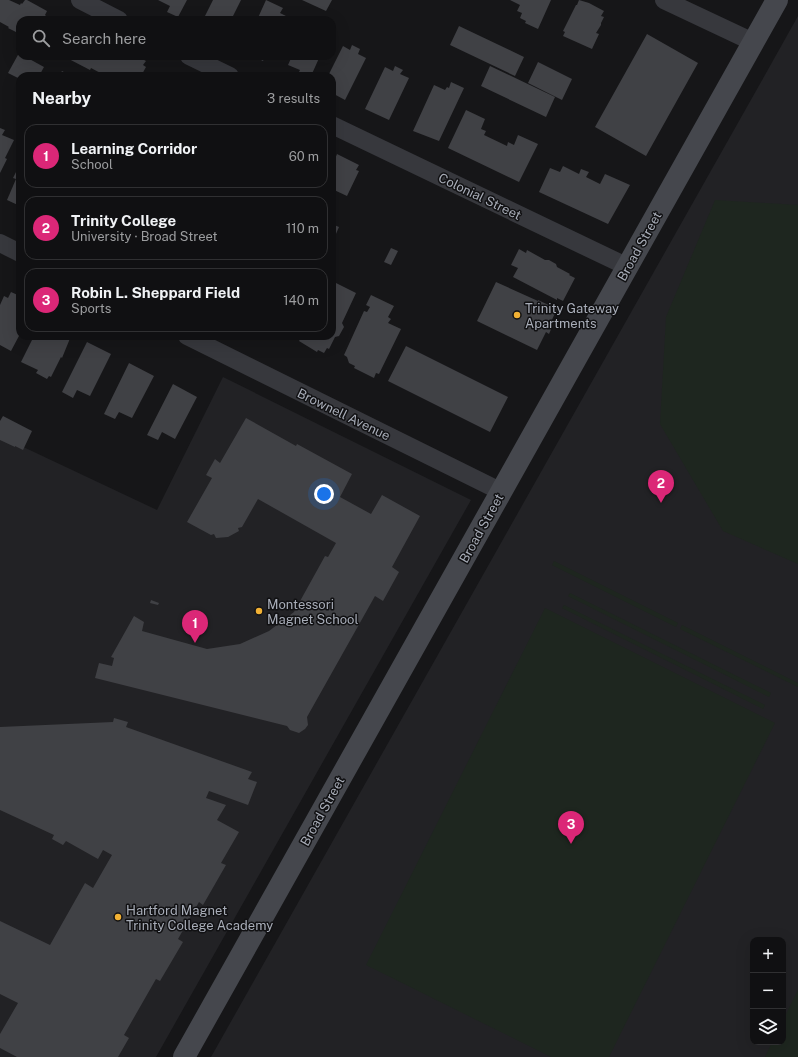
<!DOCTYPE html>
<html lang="en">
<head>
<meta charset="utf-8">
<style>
  body { margin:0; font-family:"Public Sans",sans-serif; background:#1e1e20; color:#f1f3f6 }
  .controls { position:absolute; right:12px; bottom:12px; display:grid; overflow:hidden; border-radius:8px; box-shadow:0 4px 16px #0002 }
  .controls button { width:36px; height:36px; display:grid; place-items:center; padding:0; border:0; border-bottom:1px solid #303032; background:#101012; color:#f1f3f6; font:20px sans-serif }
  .you { position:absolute; left:324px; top:494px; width:14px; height:14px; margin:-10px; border:3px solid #fff; border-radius:50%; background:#1a73e8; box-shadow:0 0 0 6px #1a73e833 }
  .badge { display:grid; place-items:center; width:26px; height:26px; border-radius:50%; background:#db2777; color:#fff; font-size:13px; font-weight:700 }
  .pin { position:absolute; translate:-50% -33px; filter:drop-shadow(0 1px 2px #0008) }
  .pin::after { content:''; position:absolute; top:21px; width:14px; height:12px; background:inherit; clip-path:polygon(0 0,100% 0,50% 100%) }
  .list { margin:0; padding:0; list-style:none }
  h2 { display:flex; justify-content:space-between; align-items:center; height:52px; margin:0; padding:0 16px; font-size:17px }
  h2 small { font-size:13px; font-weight:400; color:#9c9d9f }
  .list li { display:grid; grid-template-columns:26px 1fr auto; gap:12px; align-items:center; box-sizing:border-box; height:64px; margin:0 8px 8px; padding:0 8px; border:1px solid #303032; border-radius:12px }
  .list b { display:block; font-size:15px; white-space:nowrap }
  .list p { margin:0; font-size:13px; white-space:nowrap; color:#9c9d9f }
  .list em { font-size:13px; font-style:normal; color:#9c9d9f }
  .icon { flex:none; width:22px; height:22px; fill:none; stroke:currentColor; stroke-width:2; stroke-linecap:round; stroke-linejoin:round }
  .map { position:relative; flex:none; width:798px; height:1057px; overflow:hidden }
  .search { position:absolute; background:#101012; box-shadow:0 4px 16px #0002; left:16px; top:16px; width:320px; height:44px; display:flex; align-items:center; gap:10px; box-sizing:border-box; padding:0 14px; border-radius:12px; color:#9c9d9f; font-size:15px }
  .panel { position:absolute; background:#101012; box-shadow:0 4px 16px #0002; left:16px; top:72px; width:320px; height:268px; border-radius:12px }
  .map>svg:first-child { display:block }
  .built { fill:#222225; fill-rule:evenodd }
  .green { fill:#1e261f }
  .building { fill:#404145 }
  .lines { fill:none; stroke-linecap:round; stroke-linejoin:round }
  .minor { stroke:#37383d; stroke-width:18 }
  .secondary { stroke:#45474d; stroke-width:22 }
  .poi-dot { fill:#f2b134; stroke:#111113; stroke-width:1.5 }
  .labels { text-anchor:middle; stroke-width:3; stroke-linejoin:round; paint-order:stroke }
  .street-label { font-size:13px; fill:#a8adb8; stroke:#111113 }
  .poi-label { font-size:13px; fill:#a8adb8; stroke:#111113; text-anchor:start }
</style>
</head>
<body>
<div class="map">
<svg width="798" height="1057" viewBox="0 0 798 1057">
  <rect width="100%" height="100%" fill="#161618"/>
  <!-- built -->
  <path class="built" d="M 798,16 L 798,1057 L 211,1057 L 770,66 ZM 753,940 L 783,940 L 783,1042 L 753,1042 Z
    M 223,377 L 471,500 L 156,1057 L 0,1057 L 0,436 L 157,510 Z"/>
  <!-- green -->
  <path class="green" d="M 715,200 L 798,205 L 798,564 L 723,531 L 660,424 L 666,317 Z
    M 554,561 L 678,623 L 676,627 L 552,565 Z
    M 570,593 L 771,693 L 769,697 L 568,596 Z
    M 564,605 L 765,705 L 763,709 L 562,608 Z
    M 545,608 L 775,723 L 609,1057 L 551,1057 L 366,965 Z
    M 682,625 L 798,683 L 798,687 L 680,629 Z
    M 798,990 L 798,1057 L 765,1057 L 772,1042 L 783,1042 L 783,1020 Z"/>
  <!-- building -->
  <path class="building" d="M 0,0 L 9,0 L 20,5 L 21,3 L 22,4 L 25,0 L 27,0 L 47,11 L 45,15 L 46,16 L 45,20 L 20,20 L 20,34 L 8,28 L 9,27 L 0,22 Z
    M 158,0 L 187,0 L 178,17 L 167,12 L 170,6 Z
    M 213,0 L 241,0 L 231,20 L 203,20 Z
    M 266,0 L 283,8 L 280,13 L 286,16 L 284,20 L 257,20 Z
    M 302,0 L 332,0 L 326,11 Z
    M 510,0 L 551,0 L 538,29 L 525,23 L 526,21 L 520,18 L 522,13 L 517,11 L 520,5 Z
    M 579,0 L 589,3 L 604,11 L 601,16 L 604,17 L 601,23 L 601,25 L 596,33 L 599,34 L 592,49 L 563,36 L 565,32 L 563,31 L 576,5 L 577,5 Z
    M 459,26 L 524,57 L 515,76 L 450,45 Z
    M 647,34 L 698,63 L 646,156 L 595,127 Z
    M 352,45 L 360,49 L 358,54 L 366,58 L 345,100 L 332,93 L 332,76 L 328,76 L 343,46 L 350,50 Z
    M 19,53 L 20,56 L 24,56 L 44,67 L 39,76 L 20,76 L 20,79 L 8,73 Z
    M 65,56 L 137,56 L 146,61 L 143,65 L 146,67 L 141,76 L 106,76 L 91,68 L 90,70 L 65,57 Z
    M 253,56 L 265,56 L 263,61 Z
    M 292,56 L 320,56 L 311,76 L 309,75 L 308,76 L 302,76 L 298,74 L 300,70 L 288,65 Z
    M 538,62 L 572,79 L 562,100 L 528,83 Z
    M 395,66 L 403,70 L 400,74 L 409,78 L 389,120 L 365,109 L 385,67 L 393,71 Z
    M 490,66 L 555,97 L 546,117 L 481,86 Z
    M 62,71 L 71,76 L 59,76 Z
    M 451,82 L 464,88 L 439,141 L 413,131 L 434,85 L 445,90 L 447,87 L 449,88 Z
    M 466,110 L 485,119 L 481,129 L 486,131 L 484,135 L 507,146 L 508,142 L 514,145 L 518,135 L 538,144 L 519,182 L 448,148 Z
    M 0,128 L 5,130 L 2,135 L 14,140 L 5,158 L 7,159 L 0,173 Z
    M 337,154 L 359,165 L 356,170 L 359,171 L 347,196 L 332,189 L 332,160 L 333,158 L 335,159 Z
    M 20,164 L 20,206 L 7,200 L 16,179 L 13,178 Z
    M 563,166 L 579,174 L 581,169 L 589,172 L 586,177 L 600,184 L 605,174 L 630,185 L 608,224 L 539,192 L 550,168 L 560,172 Z
    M 332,224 L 339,227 L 332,243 Z
    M 391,248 L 398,251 L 391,265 L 384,262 Z
    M 519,249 L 526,253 L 527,250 L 545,260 L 549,260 L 556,264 L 557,267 L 570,274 L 569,275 L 575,278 L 563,301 L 557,298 L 557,300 L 513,277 L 518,268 L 511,265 Z
    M 332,281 L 356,293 L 342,323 L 344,327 L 339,336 L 335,337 L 329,349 L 327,348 L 324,353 L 318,350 L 317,352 L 299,341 L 302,336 L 332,336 Z
    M 496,282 L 538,301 L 538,300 L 557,309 L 549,326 L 552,327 L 549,334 L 546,332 L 537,350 L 477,321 Z
    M 11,292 L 20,296 L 20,334 L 11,351 L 0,345 L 0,305 L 4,296 L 8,298 Z
    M 371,295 L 394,306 L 388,317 L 391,319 L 388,323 L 401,329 L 379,374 L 376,373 L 374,378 L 354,368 L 355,366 L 349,363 L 347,357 L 344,355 L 364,311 L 367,312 L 370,307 L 366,305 Z
    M 34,336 L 71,336 L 62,358 L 61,357 L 51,377 L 49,376 L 47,379 L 36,373 L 38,370 L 21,362 Z
    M 87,342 L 111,354 L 90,396 L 77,390 L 73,398 L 62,392 Z
    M 406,346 L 508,397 L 490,432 L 388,381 Z
    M 129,363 L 154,376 L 132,418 L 119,412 L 115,419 L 104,414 Z
    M 173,384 L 197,397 L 175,439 L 162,432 L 158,440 L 147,435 Z
    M 3,416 L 32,431 L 23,450 L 15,446 L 15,447 L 0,440 L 0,421 Z
    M 246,418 L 296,446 L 297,444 L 352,474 L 340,497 L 371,514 L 382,495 L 420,516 L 392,567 L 399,572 L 383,601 L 375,596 L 307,717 L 308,725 L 305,729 L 299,733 L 290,730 L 287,726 L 95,678 L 99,663 L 112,666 L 114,658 L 111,657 L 134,616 L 144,622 L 142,631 L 207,649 L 240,644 L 269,631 L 294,612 L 325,556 L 328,557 L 336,543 L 258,499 L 242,527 L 238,528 L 239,531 L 228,537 L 216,538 L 214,534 L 211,535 L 187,522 L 212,478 L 206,475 L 215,459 L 220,463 Z
    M 151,600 L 159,603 L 158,605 L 150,603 Z
    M 114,718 L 128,722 L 126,727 L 252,772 L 248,779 L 257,782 L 248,805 L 209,791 L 206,798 L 226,805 L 217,820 L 239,832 L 221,863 L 226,865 L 203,905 L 199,902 L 178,939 L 183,942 L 160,981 L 156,979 L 124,1035 L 129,1038 L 118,1057 L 17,1057 L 0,1048 L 0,1034 L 18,1003 L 0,994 L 0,921 L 50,945 L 85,883 L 93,888 L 112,855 L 103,850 L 98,859 L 66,841 L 63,845 L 52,839 L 54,835 L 0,810 L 0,727 L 113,722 Z"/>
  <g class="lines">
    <!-- minor -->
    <path class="minor" d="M 80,0 L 119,20
      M 664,0 L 753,42
      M 189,56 L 230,76
      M 332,125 L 628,267
      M 0,243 L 20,253
      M 187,336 L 502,492"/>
    <!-- secondary -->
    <path class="secondary" d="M 184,1057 L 777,0"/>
  </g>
  <!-- markers -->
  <g class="poi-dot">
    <circle cx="517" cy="315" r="4"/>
    <circle cx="259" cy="611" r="4"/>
    <circle cx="118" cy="917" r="4"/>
  </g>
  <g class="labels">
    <!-- street labels -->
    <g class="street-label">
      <text transform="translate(480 196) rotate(26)" y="5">Colonial Street</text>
      <text transform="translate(639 246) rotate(-61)" y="5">Broad Street</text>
      <text transform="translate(344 414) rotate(26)" y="5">Brownell Avenue</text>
      <text transform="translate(481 528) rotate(-61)" y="5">Broad Street</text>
      <text transform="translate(322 811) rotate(-61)" y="5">Broad Street</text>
    </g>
    <!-- poi labels -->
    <g class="poi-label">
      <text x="525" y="313">Trinity Gateway<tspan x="525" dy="15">Apartments</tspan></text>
      <text x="267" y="609">Montessori<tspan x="267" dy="15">Magnet School</tspan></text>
      <text x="126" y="915">Hartford Magnet<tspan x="126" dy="15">Trinity College Academy</tspan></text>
    </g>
  </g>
</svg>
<div class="controls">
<button>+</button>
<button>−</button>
<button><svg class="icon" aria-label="layers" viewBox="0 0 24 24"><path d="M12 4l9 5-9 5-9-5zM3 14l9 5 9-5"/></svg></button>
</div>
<div class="you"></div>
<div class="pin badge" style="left:195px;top:643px">1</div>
<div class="pin badge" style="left:661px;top:503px">2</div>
<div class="pin badge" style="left:571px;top:844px">3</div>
<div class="search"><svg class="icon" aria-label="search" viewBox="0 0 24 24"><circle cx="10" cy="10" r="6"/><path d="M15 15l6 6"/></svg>Search here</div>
<section class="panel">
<h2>Nearby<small>3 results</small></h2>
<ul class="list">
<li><span class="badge">1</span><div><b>Learning Corridor</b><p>School</p></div><em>60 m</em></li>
<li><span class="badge">2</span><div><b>Trinity College</b><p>University · Broad Street</p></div><em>110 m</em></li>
<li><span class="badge">3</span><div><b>Robin L. Sheppard Field</b><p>Sports</p></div><em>140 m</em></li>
</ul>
</section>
</div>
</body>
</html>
